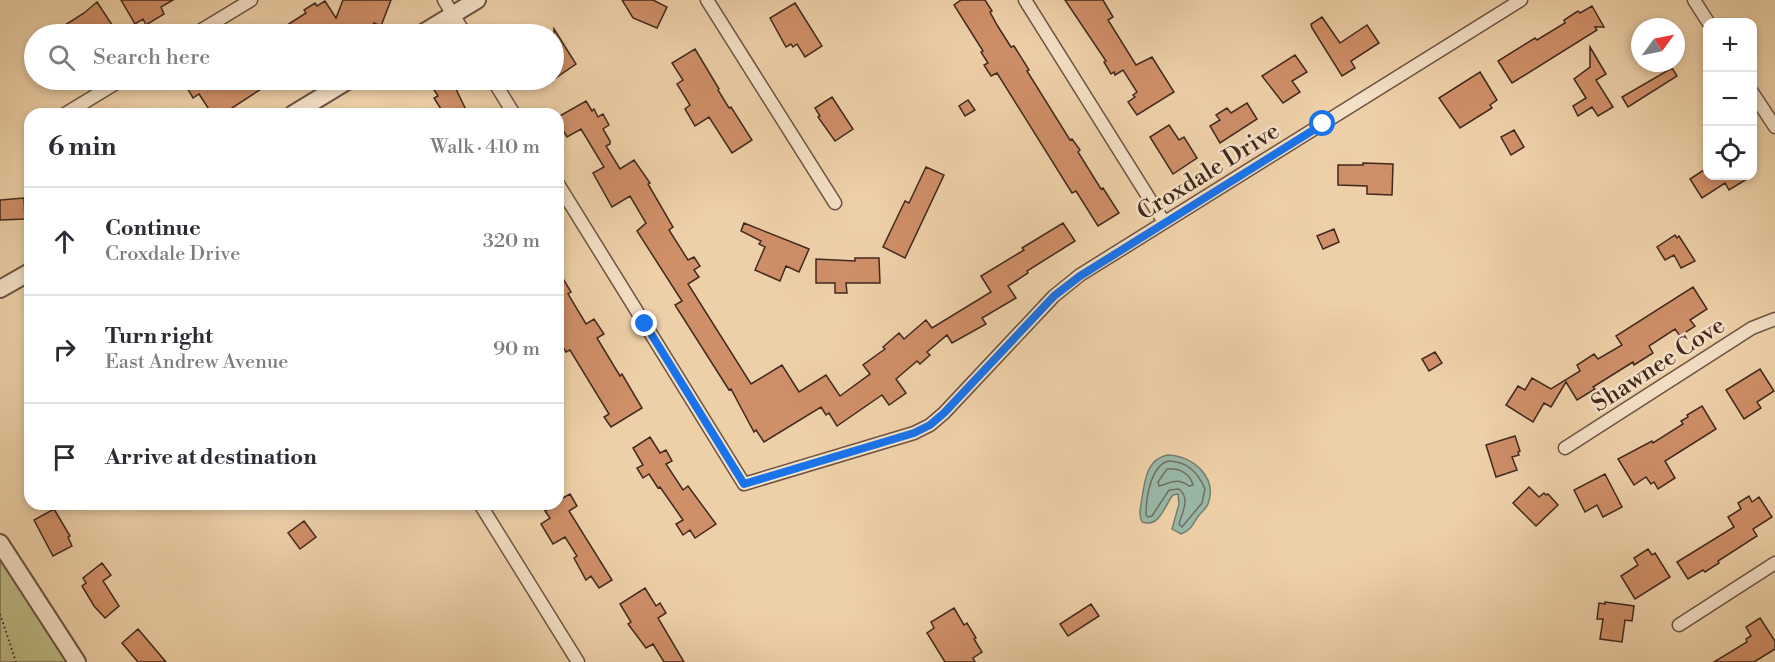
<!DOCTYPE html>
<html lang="en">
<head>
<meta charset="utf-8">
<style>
  body { margin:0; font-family:"Libre Bodoni",serif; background:#f2f2f3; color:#2b2b33 }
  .controls { position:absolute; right:18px; top:18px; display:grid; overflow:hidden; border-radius:12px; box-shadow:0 3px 9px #0003 }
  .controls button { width:54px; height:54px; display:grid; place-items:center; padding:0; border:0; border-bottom:2px solid #e1e1e2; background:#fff; color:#2b2b33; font:30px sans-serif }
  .compass { position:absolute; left:1631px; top:18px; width:54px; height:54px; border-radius:50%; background:#fff; box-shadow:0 3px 9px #0003; rotate:57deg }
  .stop { position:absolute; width:18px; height:18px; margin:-14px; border:4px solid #1a73e8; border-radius:50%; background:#fff }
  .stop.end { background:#1a73e8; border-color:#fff; box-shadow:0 2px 6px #0008 }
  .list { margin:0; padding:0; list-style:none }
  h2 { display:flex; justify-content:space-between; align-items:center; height:78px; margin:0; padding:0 24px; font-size:26px }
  h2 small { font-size:20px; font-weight:400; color:#7c7c81 }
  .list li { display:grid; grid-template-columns:39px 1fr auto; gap:18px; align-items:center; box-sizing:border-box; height:108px; padding:0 24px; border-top:2px solid #e1e1e2 }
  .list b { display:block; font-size:22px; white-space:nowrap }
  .list p { margin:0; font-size:20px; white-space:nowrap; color:#7c7c81 }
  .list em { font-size:20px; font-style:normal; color:#7c7c81 }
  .icon { flex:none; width:33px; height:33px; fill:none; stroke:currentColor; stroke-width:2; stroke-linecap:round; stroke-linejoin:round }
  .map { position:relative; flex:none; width:1775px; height:662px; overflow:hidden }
  .search { position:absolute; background:#fff; box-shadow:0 3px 9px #0003; left:24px; top:24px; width:540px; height:66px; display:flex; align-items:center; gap:15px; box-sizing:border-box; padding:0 21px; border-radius:33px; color:#7c7c81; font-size:22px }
  .panel { position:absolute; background:#fff; box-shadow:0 3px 9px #0003; left:24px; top:108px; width:540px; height:402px; border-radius:18px }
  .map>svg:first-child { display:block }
  .green { fill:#bcba85; stroke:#7e7251; stroke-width:1.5 }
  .water { fill:#99b7a6; stroke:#767e6f; stroke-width:1.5 }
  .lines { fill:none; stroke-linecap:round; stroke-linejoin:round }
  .shore { stroke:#6d7062; stroke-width:1.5 }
  .building { fill:#cf8f68; stroke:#41291d; stroke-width:1.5 }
  .minor-casing { stroke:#6c5340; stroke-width:15 }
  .tertiary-casing { stroke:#6c5340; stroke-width:20 }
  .path { stroke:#41291d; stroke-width:2; stroke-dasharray:1.5 3; stroke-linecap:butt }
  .minor { stroke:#f4e0c6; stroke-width:12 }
  .tertiary { stroke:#f4e0c6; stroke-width:16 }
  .route { stroke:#1a73e8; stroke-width:8 }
  .labels { text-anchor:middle; stroke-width:5; stroke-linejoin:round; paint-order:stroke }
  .street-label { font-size:24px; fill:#41291d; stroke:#f4e0c6 }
</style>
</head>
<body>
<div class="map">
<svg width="1775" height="662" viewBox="0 0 1775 662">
  <rect width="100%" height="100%" fill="#eed0a8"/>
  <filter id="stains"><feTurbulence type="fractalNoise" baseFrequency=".00333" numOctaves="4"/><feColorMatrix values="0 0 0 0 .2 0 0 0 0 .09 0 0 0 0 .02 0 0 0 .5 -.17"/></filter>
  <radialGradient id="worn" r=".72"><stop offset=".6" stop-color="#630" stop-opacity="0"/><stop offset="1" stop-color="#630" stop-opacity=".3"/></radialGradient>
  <!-- green -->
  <path class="green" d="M 0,543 L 77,662 L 0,662 Z"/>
  <!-- water -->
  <path class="water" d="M 1167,455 C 1192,455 1218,477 1208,504 C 1206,509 1200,513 1197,518 C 1192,526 1190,531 1181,534 L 1172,529 L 1179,504 L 1178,494 L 1173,495 C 1164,506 1160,528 1142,522 C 1138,513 1141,507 1142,498 C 1145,481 1146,460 1167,455 Z"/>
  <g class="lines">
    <!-- shore -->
    <path class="shore" d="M 1168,461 C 1187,461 1198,472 1205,489 L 1202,503 L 1182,527 L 1179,524 C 1182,512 1191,499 1179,489 L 1169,490 L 1152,516 L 1148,517 L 1146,515 C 1146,499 1150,467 1168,461 Z
      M 1167,469 C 1179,468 1190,473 1193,485 L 1189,486 C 1177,477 1171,483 1159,486 L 1158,482 Z"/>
  </g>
  <!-- building -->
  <path class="building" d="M 121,0 L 173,0 L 161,7 L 164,14 L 146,25 L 143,19 L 135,24 Z
    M 343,0 L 391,0 L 381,26 L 374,23 L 369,34 L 289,34 L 284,27 L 306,13 L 304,10 L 315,3 L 317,6 L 325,1 L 336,18 Z
    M 622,0 L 653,0 L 667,7 L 657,28 L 633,18 Z
    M 961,0 L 985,0 L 992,11 L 990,12 L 997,25 L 1011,47 L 1014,46 L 1029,70 L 1027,71 L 1070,140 L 1072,139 L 1080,150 L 1078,152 L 1101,189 L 1103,188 L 1119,213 L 1098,226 L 1076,191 L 1072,193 L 997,73 L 991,76 L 984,65 L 988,63 L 981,52 L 983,51 L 954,5 Z
    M 1065,0 L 1103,0 L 1113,17 L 1108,20 L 1136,65 L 1152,57 L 1174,92 L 1137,115 L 1128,102 L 1135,97 L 1133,95 L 1137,92 L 1123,70 L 1115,75 L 1114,72 L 1111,74 L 1104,62 L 1106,61 Z
    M 97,2 L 118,34 L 51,34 L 84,13 Z
    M 795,3 L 822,46 L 805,57 L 797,44 L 793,47 L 791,44 L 786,47 L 770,18 Z
    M 1592,6 L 1604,27 L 1595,27 L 1597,30 L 1512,83 L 1498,61 L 1535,38 L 1537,40 L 1565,23 L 1564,20 L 1578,11 L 1580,13 Z
    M 1322,17 L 1340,43 L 1367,25 L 1379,43 L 1351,61 L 1355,68 L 1342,76 L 1312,28 L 1311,24 Z
    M 554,29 L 576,64 L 554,79 Z
    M 1590,47 L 1606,74 L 1596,80 L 1613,107 L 1598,116 L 1592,107 L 1578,116 L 1573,106 L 1586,98 L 1574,79 L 1590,67 Z
    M 695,49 L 719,89 L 718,90 L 729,108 L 731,107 L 752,140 L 732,153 L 709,117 L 695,126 L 685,109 L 690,105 L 677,84 L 683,80 L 672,63 Z
    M 1295,55 L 1307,72 L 1292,81 L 1300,92 L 1283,103 L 1262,76 Z
    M 1672,68 L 1677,76 L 1628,107 L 1622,97 Z
    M 1480,72 L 1497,100 L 1490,105 L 1492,108 L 1460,128 L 1439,98 Z
    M 193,80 L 275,80 L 226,112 L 224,109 L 216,114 L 212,114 L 199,94 L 193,98 L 185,84 Z
    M 428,80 L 445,80 L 450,87 L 454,85 L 468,114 L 444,114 L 434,98 L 438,96 Z
    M 832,97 L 853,129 L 835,141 L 818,117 L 820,116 L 815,108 Z
    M 968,100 L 975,110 L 965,116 L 959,106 Z
    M 586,101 L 592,111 L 594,109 L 598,117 L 603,114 L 609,125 L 603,129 L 610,141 L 610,144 L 606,146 L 620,169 L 634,160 L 650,183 L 648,184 L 673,227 L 669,230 L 688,260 L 694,257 L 700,266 L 694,270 L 699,277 L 688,284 L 751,384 L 782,365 L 799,392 L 826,375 L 840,396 L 870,374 L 863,365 L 885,349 L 883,347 L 899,333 L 904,339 L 926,320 L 932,328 L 991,292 L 981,276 L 1024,250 L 1022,248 L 1063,223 L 1075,241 L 1027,271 L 1028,273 L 1008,286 L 1016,298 L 982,318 L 986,324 L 952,343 L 947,335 L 927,352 L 930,355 L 920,364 L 917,361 L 896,379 L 906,393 L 889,405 L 882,395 L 837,426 L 829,413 L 826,415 L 821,407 L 764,442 L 756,430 L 754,432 L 731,389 L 729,390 L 675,305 L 682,301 L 637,231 L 646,223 L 630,196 L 612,207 L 593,173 L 604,167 L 581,129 L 567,137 L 558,122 L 558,117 Z
    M 1247,103 L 1257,119 L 1220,143 L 1210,126 L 1220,120 L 1216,115 L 1227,108 L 1231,113 Z
    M 1169,125 L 1179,140 L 1184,137 L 1197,158 L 1173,174 L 1150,137 Z
    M 1514,130 L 1524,147 L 1511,155 L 1501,137 Z
    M 1363,163 L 1393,164 L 1392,195 L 1367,194 L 1367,186 L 1338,185 L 1338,165 L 1363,165 Z
    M 926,167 L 944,175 L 905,258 L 883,247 L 905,201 L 909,203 Z
    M 1707,168 L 1707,176 L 1752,176 L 1729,190 L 1725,183 L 1702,198 L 1690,179 Z
    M 24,198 L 25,219 L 0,220 L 0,200 Z
    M 744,223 L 809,249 L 799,272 L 786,266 L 780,281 L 755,270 L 765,247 L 759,244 L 761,241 L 741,231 Z
    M 1334,229 L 1339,242 L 1323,249 L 1317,236 Z
    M 1675,235 L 1677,238 L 1679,236 L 1695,261 L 1681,268 L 1674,255 L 1665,260 L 1657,247 Z
    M 855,258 L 879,258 L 880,283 L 846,283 L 847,293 L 835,293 L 835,283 L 816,283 L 816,259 L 855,261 Z
    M 558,270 L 571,292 L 568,294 L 586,324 L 594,319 L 604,334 L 597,338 L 620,376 L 622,374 L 642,408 L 611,427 L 604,417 L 609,414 L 570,350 L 566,352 L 558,339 Z
    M 1693,287 L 1707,309 L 1690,320 L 1695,326 L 1680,336 L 1675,329 L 1649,346 L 1653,353 L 1634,365 L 1633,362 L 1593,387 L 1595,389 L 1577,400 L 1566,382 L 1551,407 L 1544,403 L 1533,422 L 1506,405 L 1518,386 L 1525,390 L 1532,378 L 1551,389 L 1580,371 L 1577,365 L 1594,354 L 1598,359 L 1622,345 L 1616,336 Z
    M 1435,352 L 1442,363 L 1429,371 L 1422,359 Z
    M 1760,369 L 1774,391 L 1757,402 L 1761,408 L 1744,419 L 1726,390 Z
    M 1702,406 L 1716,429 L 1665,461 L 1675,478 L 1658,489 L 1654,482 L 1651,484 L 1646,477 L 1634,485 L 1618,459 L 1652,441 L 1653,443 L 1683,424 L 1681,421 L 1688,417 L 1687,415 Z
    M 1515,436 L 1520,451 L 1518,452 L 1519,455 L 1512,457 L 1517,470 L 1496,477 L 1486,445 Z
    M 650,437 L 660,453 L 666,450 L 672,461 L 666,464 L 683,490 L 688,486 L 716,524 L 695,538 L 690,530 L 683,535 L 676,524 L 683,520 L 660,487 L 658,488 L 649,474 L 643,478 L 637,468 L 643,465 L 633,448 Z
    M 1605,474 L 1622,507 L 1603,517 L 1597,505 L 1585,512 L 1574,490 Z
    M 1529,487 L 1539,497 L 1544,493 L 1546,495 L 1548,494 L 1558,505 L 1536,526 L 1513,503 Z
    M 570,494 L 577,506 L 569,511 L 612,580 L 599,588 L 591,576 L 586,580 L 574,558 L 577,556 L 565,537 L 553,544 L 541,524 L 550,518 L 545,511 L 558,504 L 559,500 Z
    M 1749,496 L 1752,502 L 1759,497 L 1772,517 L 1753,529 L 1757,536 L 1718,561 L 1719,563 L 1705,572 L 1703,570 L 1688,579 L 1677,562 L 1734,527 L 1728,517 L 1741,509 L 1738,503 Z
    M 54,509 L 70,536 L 68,537 L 72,546 L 53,556 L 34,520 Z
    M 304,521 L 316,537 L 300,549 L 288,533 Z
    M 1648,549 L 1652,555 L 1655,553 L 1670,577 L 1635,599 L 1621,576 L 1638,565 L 1634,558 Z
    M 102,563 L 111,575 L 103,581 L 119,606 L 105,618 L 94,606 L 82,586 L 86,583 L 83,578 Z
    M 645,588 L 656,606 L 660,603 L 666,613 L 658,618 L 684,662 L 664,662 L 653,644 L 646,648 L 628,624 L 631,622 L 620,604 Z
    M 1605,602 L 1634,606 L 1632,621 L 1625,620 L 1622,642 L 1600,639 L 1603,619 L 1597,619 L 1599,603 L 1605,604 Z
    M 1091,604 L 1099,616 L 1068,636 L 1060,624 Z
    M 954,608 L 964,625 L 967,623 L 976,638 L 974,639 L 982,652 L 973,658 L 975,662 L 945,662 L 927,633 L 934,628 L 931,622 Z
    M 1760,618 L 1775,641 L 1775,649 L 1754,662 L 1714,662 L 1747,642 L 1746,639 L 1751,636 L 1746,627 Z
    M 138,629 L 166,662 L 138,662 L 122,643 Z"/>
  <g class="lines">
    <!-- minor casing -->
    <g class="minor-casing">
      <path id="minor" d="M 444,0 L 465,34
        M 707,0 L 835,203
        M 1025,0 L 1164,222
        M 1694,0 L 1708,22
        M 195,34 L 251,0
        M 493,80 L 514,114
        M 1752,92 L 1775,127
        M 65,114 L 121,80
        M 558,184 L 744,484 L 914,433 L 930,425 L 944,413 L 1054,296 L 1080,275 L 1521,0
        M 1565,448 L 1752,328 L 1775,319
        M 480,504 L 578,662
        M 1679,625 L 1775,563"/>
    </g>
    <!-- tertiary casing -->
    <g class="tertiary-casing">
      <path id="tertiary" d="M 421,34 L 477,0
        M 293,114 L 349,80
        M 0,289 L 30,272
        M 0,543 L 77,662"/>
    </g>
    <!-- path -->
    <path class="path" d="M 0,614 L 16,662"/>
    <!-- minor -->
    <use href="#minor" class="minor"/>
    <!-- tertiary -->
    <use href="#tertiary" class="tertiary"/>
  </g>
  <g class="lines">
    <!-- route -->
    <path class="route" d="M 645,324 L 744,484 L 914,433 L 930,425 L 944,413 L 1054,296 L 1080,276 L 1323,124"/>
  </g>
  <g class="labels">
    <!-- street labels -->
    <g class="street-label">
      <text transform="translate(1208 171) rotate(-32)" y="8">Croxdale Drive</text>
      <text transform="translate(1658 364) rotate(-33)" y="8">Shawnee Cove</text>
    </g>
  </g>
  <rect width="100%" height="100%" filter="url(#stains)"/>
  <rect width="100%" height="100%" fill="url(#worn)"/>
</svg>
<div class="controls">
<button>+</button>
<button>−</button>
<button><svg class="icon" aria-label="locate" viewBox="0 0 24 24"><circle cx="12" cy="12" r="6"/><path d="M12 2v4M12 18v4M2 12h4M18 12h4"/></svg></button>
</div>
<svg class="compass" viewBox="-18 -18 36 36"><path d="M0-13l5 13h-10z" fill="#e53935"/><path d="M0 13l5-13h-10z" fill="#7c7c81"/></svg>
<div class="stop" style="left:1323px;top:124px"></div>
<div class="stop end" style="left:645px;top:324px"></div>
<div class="search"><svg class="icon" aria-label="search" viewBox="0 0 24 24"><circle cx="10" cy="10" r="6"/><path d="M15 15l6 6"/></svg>Search here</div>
<section class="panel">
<h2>6 min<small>Walk · 410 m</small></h2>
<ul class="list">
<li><svg class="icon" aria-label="ahead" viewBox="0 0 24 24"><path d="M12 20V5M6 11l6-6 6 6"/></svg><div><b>Continue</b><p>Croxdale Drive</p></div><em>320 m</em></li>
<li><svg class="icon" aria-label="right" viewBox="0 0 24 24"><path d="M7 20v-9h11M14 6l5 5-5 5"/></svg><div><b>Turn right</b><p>East Andrew Avenue</p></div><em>90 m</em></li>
<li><svg class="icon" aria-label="arrive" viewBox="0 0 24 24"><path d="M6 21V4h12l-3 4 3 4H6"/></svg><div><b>Arrive at destination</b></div></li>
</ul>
</section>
</div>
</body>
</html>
